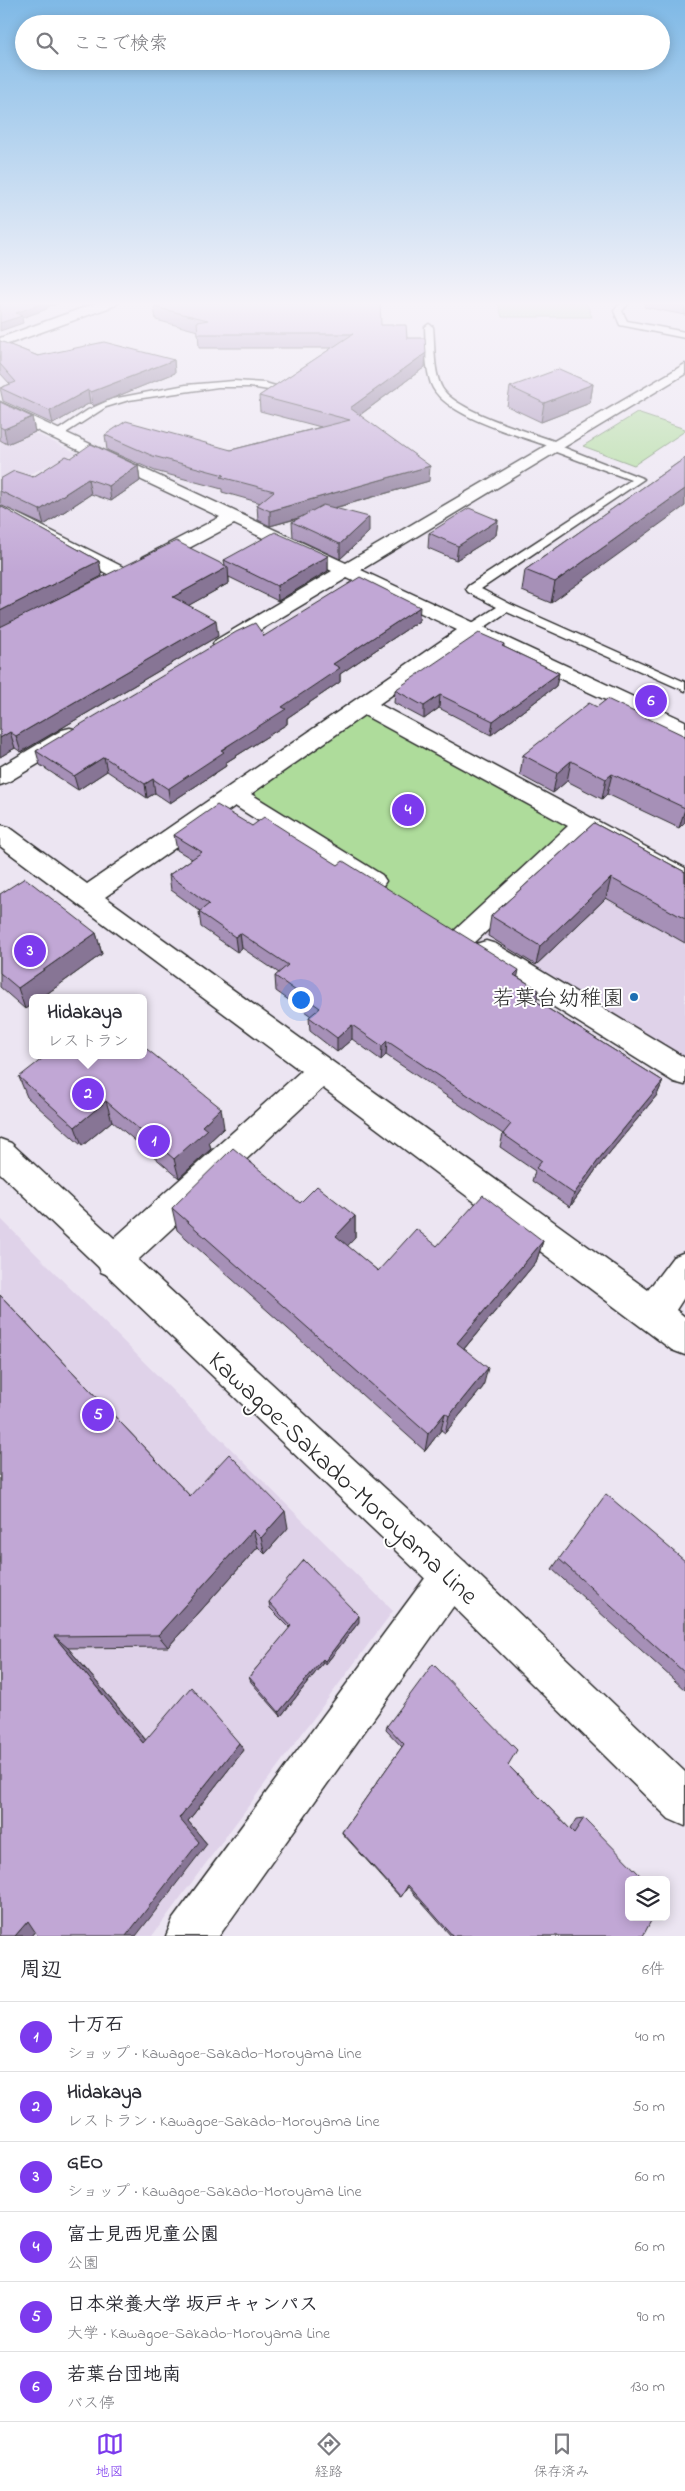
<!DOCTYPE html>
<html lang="ja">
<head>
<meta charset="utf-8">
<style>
  body { margin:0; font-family:"Indie Flower","Klee One",sans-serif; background:#f7f7f7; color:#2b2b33 }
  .controls { position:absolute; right:15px; bottom:15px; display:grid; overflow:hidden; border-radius:8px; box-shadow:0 2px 12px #0003 }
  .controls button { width:45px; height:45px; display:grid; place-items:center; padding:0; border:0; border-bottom:1px solid #e1e1e2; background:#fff; color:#2b2b33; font:25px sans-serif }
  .you { position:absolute; left:300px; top:999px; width:18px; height:18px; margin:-12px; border:4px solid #fff; border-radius:50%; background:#1a73e8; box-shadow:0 0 0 8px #1a73e833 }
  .badge { display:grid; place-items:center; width:32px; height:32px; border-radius:50%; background:#7c3aed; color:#fff; font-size:16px; font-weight:700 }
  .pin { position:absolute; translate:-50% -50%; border:2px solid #fff; box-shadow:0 1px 5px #0006 }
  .popup { position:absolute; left:29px; top:994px; width:118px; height:65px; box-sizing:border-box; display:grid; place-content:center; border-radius:8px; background:#fff; filter:drop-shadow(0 1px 4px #0005); font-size:16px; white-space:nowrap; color:#7c7c81 }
  .popup b { font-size:19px; color:#2b2b33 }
  .popup::after { content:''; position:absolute; left:50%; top:100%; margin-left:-10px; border:10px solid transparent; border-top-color:#fff }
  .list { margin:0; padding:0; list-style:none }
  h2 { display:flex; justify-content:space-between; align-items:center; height:65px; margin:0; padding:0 20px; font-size:21px }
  h2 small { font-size:16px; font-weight:400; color:#7c7c81 }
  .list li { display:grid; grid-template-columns:32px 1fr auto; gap:15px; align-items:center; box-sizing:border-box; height:70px; padding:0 20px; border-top:1px solid #e1e1e2 }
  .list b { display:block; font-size:19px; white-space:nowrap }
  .list p { margin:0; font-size:16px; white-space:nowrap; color:#7c7c81 }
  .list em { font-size:16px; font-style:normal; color:#7c7c81 }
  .icon { flex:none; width:28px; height:28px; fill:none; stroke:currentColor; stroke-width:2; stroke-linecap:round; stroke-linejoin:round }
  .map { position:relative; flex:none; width:685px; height:1936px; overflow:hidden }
  .search { position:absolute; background:#fff; box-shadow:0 2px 12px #0003; left:15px; right:15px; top:15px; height:55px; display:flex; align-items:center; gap:12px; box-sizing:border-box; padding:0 18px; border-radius:28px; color:#7c7c81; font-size:19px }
  .sheet { height:485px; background:#fff }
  nav { display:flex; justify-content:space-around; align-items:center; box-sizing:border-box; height:70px; border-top:1px solid #e1e1e2; background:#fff; font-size:14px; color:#7c7c81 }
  nav a { display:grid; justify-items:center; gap:2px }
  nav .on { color:#7c3aed }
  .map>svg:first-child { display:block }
  .built { fill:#dfd2e9 }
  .green { fill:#aedc9b; stroke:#6c8463 }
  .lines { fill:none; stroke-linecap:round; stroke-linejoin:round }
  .lane-casing { stroke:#2b2b2b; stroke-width:3 }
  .street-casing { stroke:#2b2b2b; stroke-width:3 }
  .primary-casing { stroke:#2b2b2b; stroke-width:3 }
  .lane { fill:#fff; fill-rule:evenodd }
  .street { fill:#fff; fill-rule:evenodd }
  .primary { fill:#fff; fill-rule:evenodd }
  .wall { fill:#a690b7; stroke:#2b2b2b }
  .shaded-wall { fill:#877595; stroke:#2b2b2b }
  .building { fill:#c1a7d5; stroke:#2b2b2b }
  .poi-dot { fill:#1f6fb2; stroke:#fff; stroke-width:2 }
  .labels { text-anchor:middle; stroke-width:4; stroke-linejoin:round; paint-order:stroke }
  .poi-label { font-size:22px; fill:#2b2b2b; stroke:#fff; text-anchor:end }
  .near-street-label { font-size:26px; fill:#2b2b2b; stroke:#fff }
</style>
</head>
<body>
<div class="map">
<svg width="685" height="1936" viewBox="0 0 685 1936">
  <rect width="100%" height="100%" fill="#ece5f2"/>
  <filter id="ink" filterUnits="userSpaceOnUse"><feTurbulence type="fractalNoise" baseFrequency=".02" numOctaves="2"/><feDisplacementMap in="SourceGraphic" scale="10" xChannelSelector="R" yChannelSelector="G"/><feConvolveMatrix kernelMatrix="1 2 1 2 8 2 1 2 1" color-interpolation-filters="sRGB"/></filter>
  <g filter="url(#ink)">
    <!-- built -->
    <path class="built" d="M 0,417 L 77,453 L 0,487 Z
      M 588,837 L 685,889 L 685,1059 L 483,935 Z
      M 0,1218 L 393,1611 L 152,1936 L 0,1936 Z"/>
    <!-- green -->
    <path class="green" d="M 498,302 L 586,302 L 592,317 L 502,317 Z
      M 637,413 L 685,429 L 685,431 L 634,465 L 583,446 Z
      M 363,705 L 584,825 L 464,937 L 235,795 Z"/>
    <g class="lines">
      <!-- lane casing -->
      <g class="lane-casing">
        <path id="lane" d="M 621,302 L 630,302 L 622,311 L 627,321 L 685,332 L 685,338 L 620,325 L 614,311 Z
          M 429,324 L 433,327 C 435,346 433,371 442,388 C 456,412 533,433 560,443 L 560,446 L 644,479 L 481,589 L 510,604 L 685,682 L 685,691 L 507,612 L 476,633 L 466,633 L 465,630 L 466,627 L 497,607 L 468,592 L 466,589 L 468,586 L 631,480 L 548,449 L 548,446 C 518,435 443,416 431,384 C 425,366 426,346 425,327 Z
          M 234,381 L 265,383 L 286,389 L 281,392 L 250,387 L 218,387 L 129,400 L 106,407 L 61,436 L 57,437 L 52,434 L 88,410 L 112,399 L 186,385 Z"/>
      </g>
      <!-- street casing -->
      <g class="street-casing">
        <path id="street" d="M 99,302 L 118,302 L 116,305 L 0,347 L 0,338 Z
          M 685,364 L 685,374 L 361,570 L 685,721 L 685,737 L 473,638 L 379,704 L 685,868 L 685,888 L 676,885 L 587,837 L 473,944 L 464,947 L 455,944 L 451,937 L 455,930 L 568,826 L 364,715 L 251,794 L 382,875 L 386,881 L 382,887 L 373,890 L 364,887 L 235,806 L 105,897 L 648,1290 L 673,1257 L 685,1252 L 685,1296 L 676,1310 L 685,1317 L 685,1355 L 672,1350 L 323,1088 L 125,1272 L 113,1277 L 101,1272 L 96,1261 L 101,1250 L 301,1071 L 0,846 L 0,825 L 9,827 L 87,884 L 457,630 L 347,578 L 230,648 L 223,650 L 216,648 L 213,644 L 216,640 L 332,571 L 234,524 L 157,565 L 143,565 L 141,561 L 143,557 L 220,517 L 0,413 L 0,402 L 346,563 Z
          M 0,505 L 131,571 L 134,575 L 131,579 L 117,579 L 0,517 Z
          M 70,728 L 78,730 L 81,735 L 78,740 L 8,782 L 0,785 L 0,767 L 62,730 Z
          M 486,941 L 496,944 L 685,1058 L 685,1085 L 674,1082 L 476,958 L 472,951 L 476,944 Z
          M 451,1556 L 465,1562 L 471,1576 L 465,1590 L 219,1936 L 166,1936 L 173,1919 L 437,1562 Z"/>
      </g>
      <!-- primary casing -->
      <g class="primary-casing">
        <path id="primary" d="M 0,1139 L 11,1143 L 465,1562 L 685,1772 L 685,1826 L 669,1819 L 437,1590 L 0,1173 Z"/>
      </g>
      <!-- lane -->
      <use href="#lane" class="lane"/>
      <!-- street -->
      <use href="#street" class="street"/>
      <!-- primary -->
      <use href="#primary" class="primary"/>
    </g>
    <!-- wall -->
    <path class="wall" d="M 645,302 L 685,302 L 685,315 L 644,307 Z
      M 154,307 L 381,325 L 407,338 L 425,367 L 360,415 L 429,481 L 335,508 L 369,532 L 340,559 L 293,537 L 292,522 L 300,518 L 270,526 L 258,520 L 257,505 L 261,503 L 222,492 L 222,489 L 155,471 L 107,450 L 105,435 L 231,450 L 321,427 L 260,411 L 259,396 L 332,348 L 199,348 L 198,331 L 156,320 Z
      M 0,341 L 38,356 L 174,360 L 175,373 L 93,406 L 90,403 L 53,424 L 3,401 L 0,388 L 10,384 L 0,373 Z
      M 593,384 L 590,403 L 541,422 L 507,406 L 510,387 Z
      M 0,402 L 32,417 L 35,432 L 7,444 L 0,440 Z
      M 71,458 L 138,466 L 140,481 L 111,501 L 91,494 L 44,525 L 0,505 L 0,479 L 33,477 Z
      M 685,458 L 551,603 L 522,591 L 525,570 Z
      M 0,506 L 99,561 L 102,576 L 67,594 L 225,565 L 224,560 L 328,556 L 328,571 L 278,601 L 229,577 L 229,583 L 189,605 L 218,636 L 21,752 L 15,748 L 0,757 Z
      M 498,520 L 496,535 L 456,560 L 428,548 L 429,533 Z
      M 419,621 L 340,674 L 340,682 L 287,718 L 287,724 L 225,763 L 226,766 L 170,803 L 155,793 L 147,798 L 107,771 L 78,790 L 40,765 L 36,751 L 264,636 Z
      M 504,644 L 504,647 L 559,673 L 556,686 L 491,735 L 439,708 L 424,719 L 394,703 L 395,690 Z
      M 597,707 L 685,736 L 685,822 L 679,828 L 607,794 L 602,799 L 567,781 L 553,793 L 520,775 L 523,755 Z
      M 594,823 L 685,872 L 685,943 L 606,898 L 536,965 L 488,936 L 491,916 Z
      M 252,826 L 289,836 L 539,990 L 536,1001 L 663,1081 L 657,1095 L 597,1168 L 570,1207 L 532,1181 L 535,1171 L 500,1147 L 503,1134 L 386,1055 L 381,1060 L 352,1039 L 337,1052 L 310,1031 L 309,1017 L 311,1016 L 276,991 L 275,976 L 279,973 L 242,948 L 237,952 L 201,927 L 199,912 L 200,911 L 171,890 L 169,875 L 192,859 L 177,850 L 174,835 Z
      M 0,894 L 96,933 L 102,954 L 41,998 L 33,998 L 33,1003 L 25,1009 L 0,987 Z
      M 19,1077 L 224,1128 L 209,1142 L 211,1149 L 179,1178 L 112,1121 L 82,1146 L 27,1097 Z
      M 300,1203 L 355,1216 L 355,1238 L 347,1246 L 378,1271 L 437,1246 L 543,1241 L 536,1262 L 464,1349 L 483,1387 L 445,1433 L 441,1430 L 425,1451 L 177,1230 L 172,1208 Z
      M 0,1295 L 190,1496 L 288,1528 L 265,1554 L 258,1547 L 168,1647 L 68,1648 L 146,1740 L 244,1750 L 188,1821 L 207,1844 L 35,1931 L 31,1936 L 0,1936 Z
      M 559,1559 L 685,1561 L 685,1690 L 552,1569 Z
      M 269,1602 L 359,1622 L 325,1665 L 323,1663 L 281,1716 L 251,1682 L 249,1677 L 290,1628 L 270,1608 Z
      M 387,1726 L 508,1765 L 570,1829 L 576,1819 L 584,1818 L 643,1936 L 451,1936 L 408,1887 L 401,1897 L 399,1896 L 342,1833 L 342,1832 L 402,1747 L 386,1730 Z"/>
    <!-- shaded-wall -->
    <path class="shaded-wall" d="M 43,302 L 63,302 L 47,307 L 47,309 L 22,318 L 23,323 L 0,331 L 0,323 L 16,313 Z
      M 426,353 L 425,367 L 350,422 L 350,408 Z
      M 174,360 L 175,373 L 93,406 L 91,392 Z
      M 593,384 L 590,403 L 541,422 L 544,403 Z
      M 88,390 L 90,403 L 53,424 L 50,411 Z
      M 32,417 L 35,432 L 7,444 L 4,429 Z
      M 138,466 L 140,481 L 111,501 L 109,486 Z
      M 430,466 L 429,481 L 270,526 L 270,511 Z
      M 88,479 L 91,494 L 44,525 L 40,510 Z
      M 685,489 L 685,506 L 551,603 L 555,582 Z
      M 369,517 L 369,532 L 340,559 L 340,544 Z
      M 498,520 L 496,535 L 456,560 L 458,546 Z
      M 328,556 L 328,571 L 278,601 L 277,586 Z
      M 99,561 L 102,576 L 0,629 L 0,611 Z
      M 228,567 L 229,583 L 175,613 L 173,597 Z
      M 420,607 L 419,621 L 340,674 L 340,682 L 287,718 L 287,724 L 225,763 L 226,766 L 170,803 L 168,789 L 282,707 L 333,664 Z
      M 216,620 L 218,636 L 21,752 L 16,736 Z
      M 559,673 L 556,686 L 491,735 L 493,721 Z
      M 440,695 L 439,708 L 424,719 L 424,706 Z
      M 10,732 L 15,748 L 0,757 L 0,738 Z
      M 104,757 L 107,771 L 78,790 L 74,776 Z
      M 571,761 L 567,781 L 553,793 L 557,773 Z
      M 612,774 L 607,794 L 602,799 L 606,779 Z
      M 153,779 L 155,793 L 147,798 L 145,784 Z
      M 685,809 L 685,822 L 679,828 Z
      M 611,878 L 606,898 L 536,965 L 540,946 Z
      M 96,933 L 102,954 L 41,998 L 33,998 L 33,1003 L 25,1009 L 18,988 Z
      M 240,933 L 242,948 L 237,952 L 235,937 Z
      M 519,970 L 516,985 L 514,975 Z
      M 539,990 L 536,1004 L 531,998 Z
      M 352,1025 L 352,1039 L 337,1052 L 337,1038 Z
      M 387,1041 L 386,1055 L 381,1060 L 382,1046 Z
      M 663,1081 L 657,1095 L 597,1168 L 570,1207 L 574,1194 L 602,1155 Z
      M 106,1101 L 112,1121 L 82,1146 L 75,1127 Z
      M 221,1108 L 224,1128 L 209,1142 L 211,1149 L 179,1178 L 174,1159 L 202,1126 Z
      M 355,1216 L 355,1238 L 336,1258 L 336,1236 Z
      M 543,1241 L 536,1262 L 453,1362 L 457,1343 Z
      M 488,1368 L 483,1387 L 445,1433 L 449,1416 Z
      M 445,1413 L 441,1430 L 425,1451 L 428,1434 Z
      M 285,1511 L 288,1528 L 265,1554 L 261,1538 Z
      M 253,1530 L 258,1547 L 168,1647 L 158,1635 Z
      M 359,1616 L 359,1622 L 325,1665 L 325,1661 Z
      M 54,1636 L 68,1648 L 154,1750 L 143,1743 Z
      M 323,1659 L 323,1663 L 281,1716 L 279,1712 Z
      M 239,1743 L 244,1750 L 188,1821 L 207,1844 L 136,1936 L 126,1936 L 179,1818 Z
      M 46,1918 L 31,1936 L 15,1936 L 28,1921 Z"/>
    <!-- building -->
    <path class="building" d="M 0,302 L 46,302 L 16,313 L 22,316 L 0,323 Z
      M 164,302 L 380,302 L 381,325 L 406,325 L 407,338 L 425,338 L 426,353 L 350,408 L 430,466 L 270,511 L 257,505 L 274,491 L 221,477 L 224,475 L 153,456 L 105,435 L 126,421 L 231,450 L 350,420 L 259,396 L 353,334 L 198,334 L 197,322 L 208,320 L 154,307 Z
      M 0,341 L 38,356 L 104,342 L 174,360 L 91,392 L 88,390 L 50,411 L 0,388 L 16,382 L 0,364 Z
      M 559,369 L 593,384 L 544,403 L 510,387 Z
      M 0,402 L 32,417 L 4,429 L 0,427 Z
      M 91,444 L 138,466 L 109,486 L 88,479 L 40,510 L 0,491 L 0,479 L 14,471 L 33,477 L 66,456 L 71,458 Z
      M 685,458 L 685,489 L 555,582 L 525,570 Z
      M 323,505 L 369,517 L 340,544 L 292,522 Z
      M 0,506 L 99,561 L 0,611 Z
      M 469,508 L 498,520 L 458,546 L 429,533 Z
      M 275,532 L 328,556 L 277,586 L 224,560 Z
      M 176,541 L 228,567 L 173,597 L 216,620 L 16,736 L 10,732 L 0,738 L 0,627 Z
      M 360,577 L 420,607 L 333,664 L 340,668 L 282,707 L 286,709 L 221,750 L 224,752 L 168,789 L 153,779 L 145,784 L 104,757 L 74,776 L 36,751 L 236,632 L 255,623 L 264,636 Z
      M 479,633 L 504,644 L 502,646 L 559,673 L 493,721 L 440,695 L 424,706 L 395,690 Z
      M 607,699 L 685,736 L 685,808 L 612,774 L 606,779 L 571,761 L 557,773 L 523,755 L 589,703 L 597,707 Z
      M 217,805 L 252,826 L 264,817 L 289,833 L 288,834 L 338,865 L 343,861 L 519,970 L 514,975 L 539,990 L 531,998 L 663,1081 L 602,1155 L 574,1194 L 536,1168 L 542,1161 L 503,1134 L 511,1124 L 387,1041 L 382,1046 L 352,1025 L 337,1038 L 309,1017 L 320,1008 L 275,976 L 288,965 L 240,933 L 235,937 L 199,912 L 209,904 L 169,875 L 202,852 L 174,835 Z
      M 594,823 L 685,872 L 685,919 L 611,878 L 540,946 L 491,916 Z
      M 25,878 L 96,933 L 18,988 L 0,973 L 0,894 Z
      M 143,1046 L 221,1108 L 202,1126 L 207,1130 L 174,1159 L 106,1101 L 75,1127 L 19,1077 L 47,1055 L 143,1055 Z
      M 233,1148 L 300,1203 L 317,1186 L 355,1216 L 336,1236 L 378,1271 L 416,1229 L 437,1246 L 483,1195 L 543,1241 L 457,1343 L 488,1368 L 449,1416 L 445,1413 L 428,1434 L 172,1208 Z
      M 0,1295 L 190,1496 L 229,1454 L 285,1511 L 261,1538 L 253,1530 L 158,1635 L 54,1636 L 143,1743 L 191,1687 L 239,1743 L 179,1818 L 199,1842 L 126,1936 L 38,1936 L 28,1921 L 15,1936 L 0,1936 Z
      M 606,1494 L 685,1561 L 685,1673 L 559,1559 Z
      M 304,1560 L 359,1616 L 325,1661 L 323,1659 L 279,1712 L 249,1677 L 291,1626 L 269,1602 Z
      M 433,1664 L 517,1750 L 508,1765 L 574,1833 L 584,1818 L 645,1880 L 629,1880 L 629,1917 L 653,1917 L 643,1936 L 453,1936 L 408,1885 L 401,1897 L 342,1832 L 404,1744 L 387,1726 Z"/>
  </g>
  <!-- sky -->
  <linearGradient id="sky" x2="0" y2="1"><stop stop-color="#7fb9e6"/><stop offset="0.53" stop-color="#f6f3f9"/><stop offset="1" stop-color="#f6f3f9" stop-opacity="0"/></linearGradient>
  <rect width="685" height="573" fill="url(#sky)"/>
  <!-- markers -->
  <circle class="poi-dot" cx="634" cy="997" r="5"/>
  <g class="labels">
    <!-- poi labels -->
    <g class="poi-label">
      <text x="624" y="1005">若葉台幼稚園</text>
    </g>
    <!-- near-street labels -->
    <g class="near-street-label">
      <text transform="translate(344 1477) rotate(43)" y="9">Kawagoe-Sakado-Moroyama Line</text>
    </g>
  </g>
</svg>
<div class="controls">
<button><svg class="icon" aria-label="layers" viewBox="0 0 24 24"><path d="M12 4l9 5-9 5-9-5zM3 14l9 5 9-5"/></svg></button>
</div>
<div class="you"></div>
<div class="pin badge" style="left:154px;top:1141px">1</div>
<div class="pin badge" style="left:88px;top:1094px">2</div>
<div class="popup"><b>Hidakaya</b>レストラン</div>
<div class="pin badge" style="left:30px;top:951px">3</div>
<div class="pin badge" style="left:408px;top:810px">4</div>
<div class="pin badge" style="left:98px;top:1415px">5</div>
<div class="pin badge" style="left:651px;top:701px">6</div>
<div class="search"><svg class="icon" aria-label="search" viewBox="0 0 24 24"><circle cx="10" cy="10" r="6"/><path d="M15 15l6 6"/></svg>ここで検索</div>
</div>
<section class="sheet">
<h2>周辺<small>6件</small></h2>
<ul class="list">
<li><span class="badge">1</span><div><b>十万石</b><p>ショップ · Kawagoe-Sakado-Moroyama Line</p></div><em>40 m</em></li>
<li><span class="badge">2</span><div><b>Hidakaya</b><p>レストラン · Kawagoe-Sakado-Moroyama Line</p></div><em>50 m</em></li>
<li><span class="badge">3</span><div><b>GEO</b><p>ショップ · Kawagoe-Sakado-Moroyama Line</p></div><em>60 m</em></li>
<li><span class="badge">4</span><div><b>富士見西児童公園</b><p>公園</p></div><em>60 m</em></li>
<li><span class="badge">5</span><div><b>日本栄養大学 坂戸キャンパス</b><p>大学 · Kawagoe-Sakado-Moroyama Line</p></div><em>90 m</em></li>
<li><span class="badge">6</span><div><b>若葉台団地南</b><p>バス停</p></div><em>130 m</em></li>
</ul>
</section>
<nav>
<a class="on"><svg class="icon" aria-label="map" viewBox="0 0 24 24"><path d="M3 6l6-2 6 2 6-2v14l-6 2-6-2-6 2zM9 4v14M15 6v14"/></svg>地図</a>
<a><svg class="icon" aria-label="directions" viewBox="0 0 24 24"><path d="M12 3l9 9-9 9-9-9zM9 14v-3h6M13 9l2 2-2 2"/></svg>経路</a>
<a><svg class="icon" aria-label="saved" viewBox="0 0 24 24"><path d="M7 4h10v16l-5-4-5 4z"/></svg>保存済み</a>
</nav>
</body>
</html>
